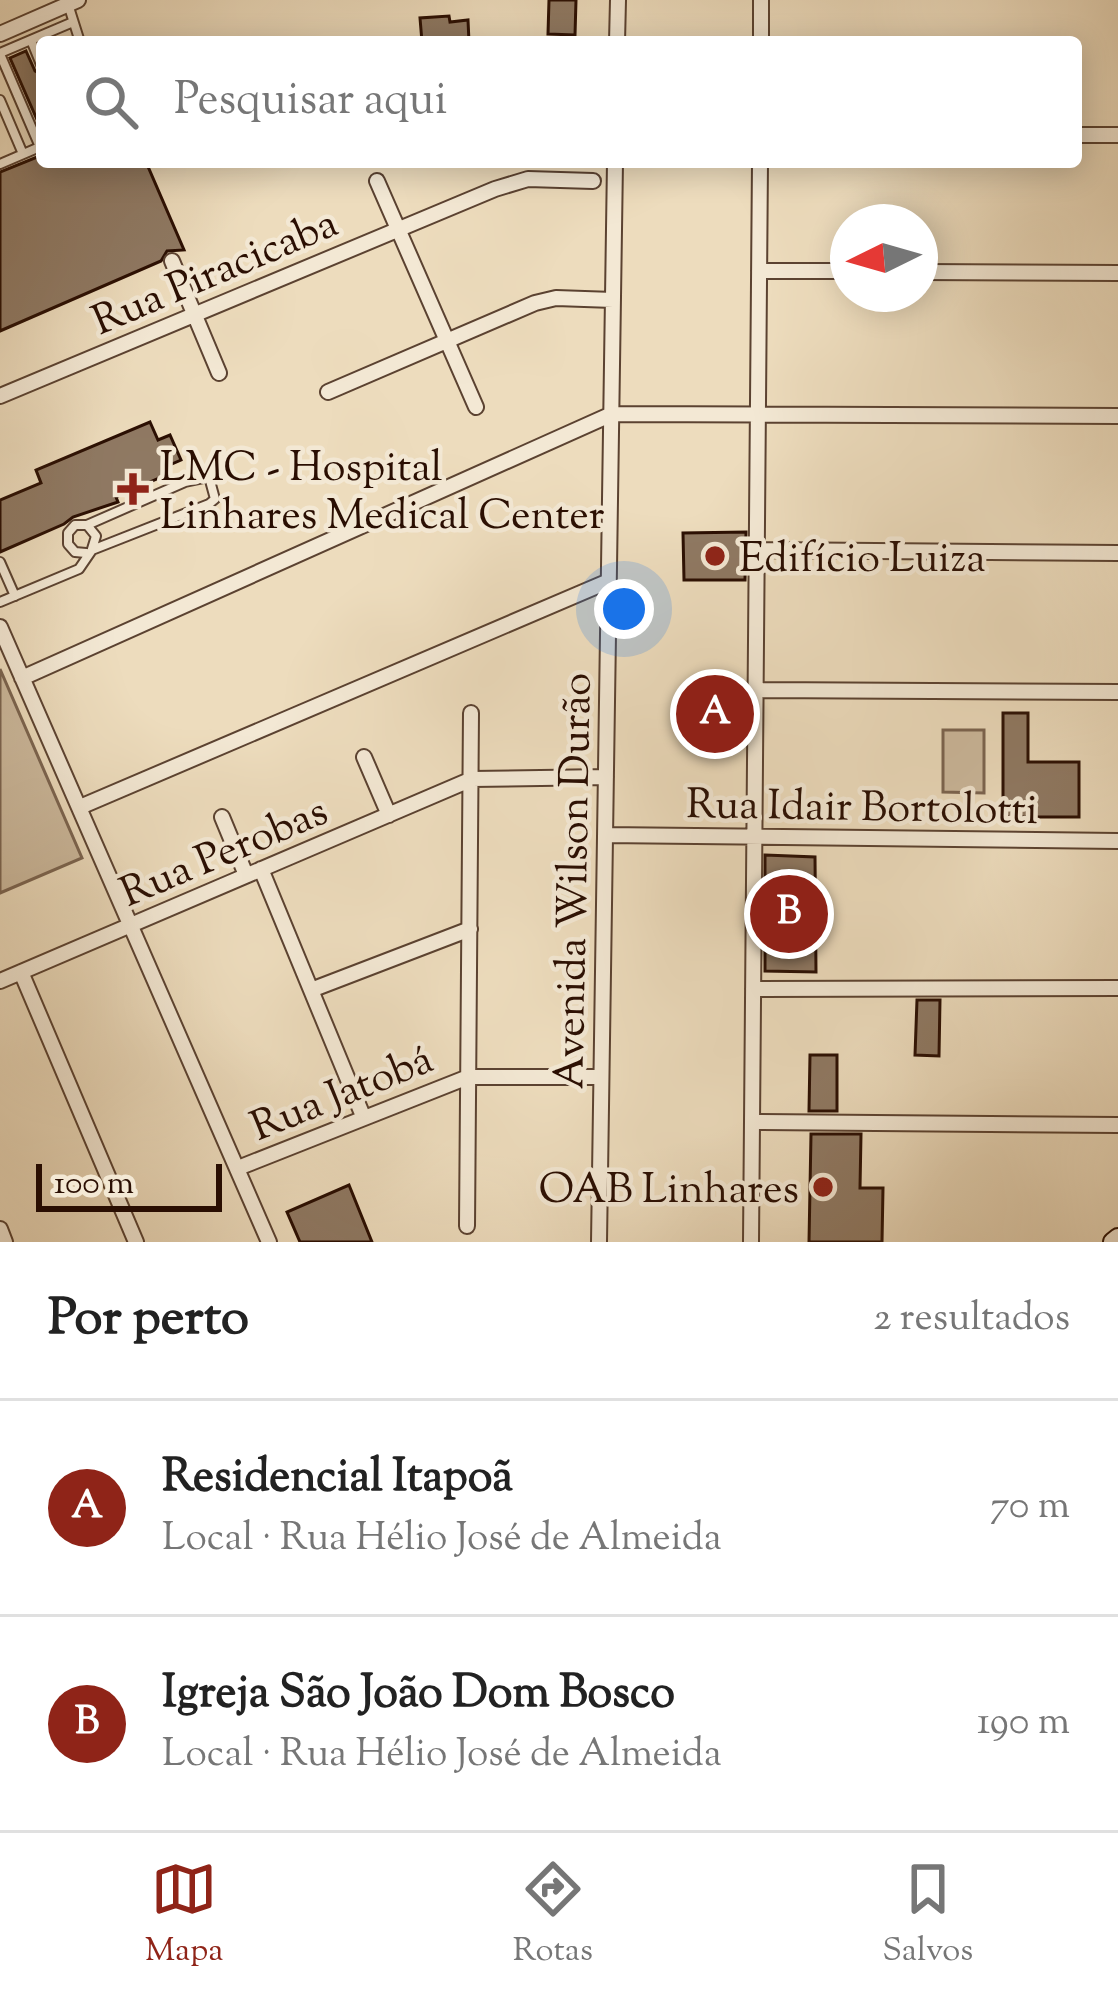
<!DOCTYPE html>
<html lang="pt">
<head>
<meta charset="utf-8">
<style>
  body { margin:0; font-family:"Sorts Mill Goudy",serif; background:#f2f2f2; color:#222 }
  .compass { position:absolute; left:830px; top:204px; width:108px; height:108px; border-radius:50%; background:#fff; box-shadow:0 6px 30px #0003; rotate:265deg }
  .scale { position:absolute; left:36px; bottom:30px; width:186px; box-sizing:border-box; padding-left:12px; border:6px solid #2a0e02; border-top:0; font-size:33px; line-height:42px; white-space:nowrap; color:#2a0e02; -webkit-text-stroke:9px #f3e8d4; paint-order:stroke }
  .you { position:absolute; left:624px; top:609px; width:42px; height:42px; margin:-30px; border:9px solid #fff; border-radius:50%; background:#1a73e8; box-shadow:0 0 0 18px #1a73e833 }
  .badge { display:grid; place-items:center; width:78px; height:78px; border-radius:50%; background:#8f2418; color:#fff; font-size:39px; font-weight:700 }
  .pin { position:absolute; translate:-50% -50%; border:6px solid #fff; box-shadow:0 3px 12px #0006 }
  .list { margin:0; padding:0; list-style:none }
  h2 { display:flex; justify-content:space-between; align-items:center; height:156px; margin:0; padding:0 48px; font-size:51px }
  h2 small { font-size:39px; font-weight:400; color:#767676 }
  .list li { display:grid; grid-template-columns:78px 1fr auto; gap:36px; align-items:center; box-sizing:border-box; height:216px; padding:0 48px; border-top:3px solid #e0e0e0 }
  .list b { display:block; font-size:45px; white-space:nowrap }
  .list p { margin:0; font-size:39px; white-space:nowrap; color:#767676 }
  .list em { font-size:39px; font-style:normal; color:#767676 }
  .icon { flex:none; width:66px; height:66px; fill:none; stroke:currentColor; stroke-width:2; stroke-linecap:round; stroke-linejoin:round }
  .map { position:relative; flex:none; width:1118px; height:1242px; overflow:hidden }
  .search { position:absolute; background:#fff; box-shadow:0 6px 30px #0003; left:36px; right:36px; top:36px; height:132px; display:flex; align-items:center; gap:30px; box-sizing:border-box; padding:0 42px; border-radius:12px; color:#767676; font-size:45px }
  .sheet { height:588px; background:#fff }
  nav { display:flex; justify-content:space-around; align-items:center; box-sizing:border-box; height:168px; border-top:3px solid #e0e0e0; background:#fff; font-size:33px; color:#767676 }
  nav a { display:grid; justify-items:center; gap:6px }
  nav .on { color:#8f2418 }
  .map>svg:first-child { display:block }
  .green { fill:#ccb99d; stroke:#7b6450; stroke-width:3 }
  .building { fill:#8f7963; stroke:#2a0e02; stroke-width:3 }
  .lines { fill:none; stroke-linecap:round; stroke-linejoin:round }
  .service-casing { stroke:#5b4231; stroke-width:12 }
  .minor-casing { stroke:#5b4231; stroke-width:18 }
  .secondary-casing { stroke:#2a0e02; stroke-width:22 }
  .service { stroke:#f3e8d4; stroke-width:8 }
  .minor { stroke:#f3e8d4; stroke-width:14 }
  .secondary { stroke:#f3e8d4; stroke-width:18 }
  .poi-dot { fill:#8f2418; stroke:#f3e8d4; stroke-width:4.5 }
  .labels { text-anchor:middle; stroke-width:9; stroke-linejoin:round; paint-order:stroke }
  .street-label { font-size:42px; fill:#2a0e02; stroke:#f3e8d4 }
  .poi-label { font-size:42px; fill:#2a0e02; stroke:#f3e8d4; text-anchor:start }
</style>
</head>
<body>
<div class="map">
<svg width="1118" height="1242" viewBox="0 0 1118 1242">
  <rect width="100%" height="100%" fill="#eddcbd"/>
  <filter id="stains"><feTurbulence type="fractalNoise" baseFrequency=".00167" numOctaves="4"/><feColorMatrix values="0 0 0 0 .2 0 0 0 0 .09 0 0 0 0 .02 0 0 0 .5 -.17"/></filter>
  <radialGradient id="worn" r=".72"><stop offset=".6" stop-color="#630" stop-opacity="0"/><stop offset="1" stop-color="#630" stop-opacity=".3"/></radialGradient>
  <!-- green -->
  <path class="green" d="M 0,669 L 82,858 L 0,893 Z
    M 943,730 L 984,730 L 984,793 L 943,792 Z"/>
  <!-- building -->
  <path class="building" d="M 549,0 L 576,0 L 575,35 L 548,34 Z
    M 449,16 L 450,22 L 468,20 L 469,42 L 422,42 L 420,18 Z
    M 26,51 L 35,71 L 42,75 L 42,131 L 10,58 Z
    M 42,155 L 42,162 L 146,162 L 184,250 L 167,251 L 161,261 L 0,331 L 0,172 Z
    M 150,422 L 158,440 L 170,435 L 181,460 L 165,467 L 168,474 L 116,497 L 118,502 L 73,517 L 64,524 L 0,552 L 0,500 L 41,483 L 36,470 Z
    M 746,532 L 745,580 L 684,580 L 683,533 Z
    M 744,699 L 744,729 L 684,729 L 684,700 Z
    M 1003,713 L 1028,713 L 1028,762 L 1079,762 L 1079,817 L 1003,817 Z
    M 765,855 L 815,857 L 816,972 L 765,971 Z
    M 917,1000 L 940,1000 L 939,1056 L 915,1055 Z
    M 810,1055 L 837,1055 L 837,1111 L 809,1111 Z
    M 811,1134 L 861,1134 L 860,1188 L 883,1188 L 882,1242 L 809,1242 Z
    M 349,1185 L 372,1242 L 300,1242 L 287,1212 Z"/>
  <g class="lines">
    <!-- service casing -->
    <g class="service-casing">
      <path id="service" d="M 68,4 L 80,42
        M 31,40 L 42,67
        M 0,53 L 73,22
        M 0,54 L 40,147
        M 0,100 L 23,154
        M 0,164 L 42,146
        M 87,525 L 96,536 L 92,549
        M 0,562 L 15,596
        M 0,602 L 79,569 L 92,550 L 209,504 L 215,499 L 209,477 L 185,482 L 87,525 L 75,525 L 68,533 L 68,544 L 75,552 L 86,553"/>
    </g>
    <!-- minor casing -->
    <g class="minor-casing">
      <path id="minor" d="M 0,34 L 78,0
        M 617,42 L 618,0
        M 761,42 L 761,0
        M 1076,135 L 1118,135
        M 377,181 L 476,407
        M 172,261 L 219,373
        M 759,271 L 848,271
        M 920,272 L 1118,273
        M 328,392 L 535,303 L 556,298 L 613,300
        M 0,396 L 495,189 L 528,179 L 593,181
        M 757,550 L 1118,553
        M 0,627 L 269,1242
        M 22,678 L 612,414 L 1118,416
        M 755,690 L 1118,692
        M 364,757 L 389,815
        M 80,807 L 609,581
        M 222,817 L 246,875
        M 605,835 L 1118,841
        M 261,869 L 363,1116
        M 21,972 L 136,1242
        M 0,981 L 472,779 L 606,777
        M 753,989 L 1118,988
        M 311,990 L 470,929
        M 752,1122 L 1118,1125
        M 238,1168 L 468,1077 L 601,1077
        M 467,1226 L 471,713
        M 0,1229 L 5,1242
        M 599,1242 L 615,162
        M 751,1242 L 760,162"/>
    </g>
    <!-- secondary casing -->
    <g class="secondary-casing">
      <path id="secondary" d="M 1113,1242 L 1118,1238"/>
    </g>
    <!-- service -->
    <use href="#service" class="service"/>
    <!-- minor -->
    <use href="#minor" class="minor"/>
    <!-- secondary -->
    <use href="#secondary" class="secondary"/>
  </g>
  <!-- markers -->
  <g class="poi-dot">
    <path d="M127 471h12v12h12v12h-12v12h-12v-12h-12v-12h12z"/>
    <circle cx="715" cy="556" r="12"/>
    <circle cx="823" cy="1187" r="12"/>
  </g>
  <g class="labels">
    <!-- street labels -->
    <g class="street-label">
      <text transform="translate(214 270) rotate(-23)" y="15">Rua Piracicaba</text>
      <text transform="translate(862 805) rotate(1)" y="15">Rua Idair Bortolotti</text>
      <text transform="translate(223 850) rotate(-23)" y="15">Rua Perobas</text>
      <text transform="translate(571 881) rotate(-89)" y="15">Avenida Wilson Durão</text>
      <text transform="translate(341 1091) rotate(-22)" y="15">Rua Jatobá</text>
    </g>
    <!-- poi labels -->
    <g class="poi-label">
      <text x="160" y="480">LMC - Hospital<tspan x="160" dy="48">Linhares Medical Center</tspan></text>
      <text x="739" y="571">Edifício Luiza</text>
      <text x="799" y="1202" text-anchor="end">OAB Linhares</text>
    </g>
  </g>
  <rect width="100%" height="100%" filter="url(#stains)"/>
  <rect width="100%" height="100%" fill="url(#worn)"/>
</svg>
<svg class="compass" viewBox="-18 -18 36 36"><path d="M0-13l5 13h-10z" fill="#e53935"/><path d="M0 13l5-13h-10z" fill="#767676"/></svg>
<div class="scale">100 m</div>
<div class="you"></div>
<div class="pin badge" style="left:715px;top:714px">A</div>
<div class="pin badge" style="left:789px;top:914px">B</div>
<div class="search"><svg class="icon" aria-label="search" viewBox="0 0 24 24"><circle cx="10" cy="10" r="6"/><path d="M15 15l6 6"/></svg>Pesquisar aqui</div>
</div>
<section class="sheet">
<h2>Por perto<small>2 resultados</small></h2>
<ul class="list">
<li><span class="badge">A</span><div><b>Residencial Itapoã</b><p>Local · Rua Hélio José de Almeida</p></div><em>70 m</em></li>
<li><span class="badge">B</span><div><b>Igreja São João Dom Bosco</b><p>Local · Rua Hélio José de Almeida</p></div><em>190 m</em></li>
</ul>
</section>
<nav>
<a class="on"><svg class="icon" aria-label="map" viewBox="0 0 24 24"><path d="M3 6l6-2 6 2 6-2v14l-6 2-6-2-6 2zM9 4v14M15 6v14"/></svg>Mapa</a>
<a><svg class="icon" aria-label="directions" viewBox="0 0 24 24"><path d="M12 3l9 9-9 9-9-9zM9 14v-3h6M13 9l2 2-2 2"/></svg>Rotas</a>
<a><svg class="icon" aria-label="saved" viewBox="0 0 24 24"><path d="M7 4h10v16l-5-4-5 4z"/></svg>Salvos</a>
</nav>
</body>
</html>
